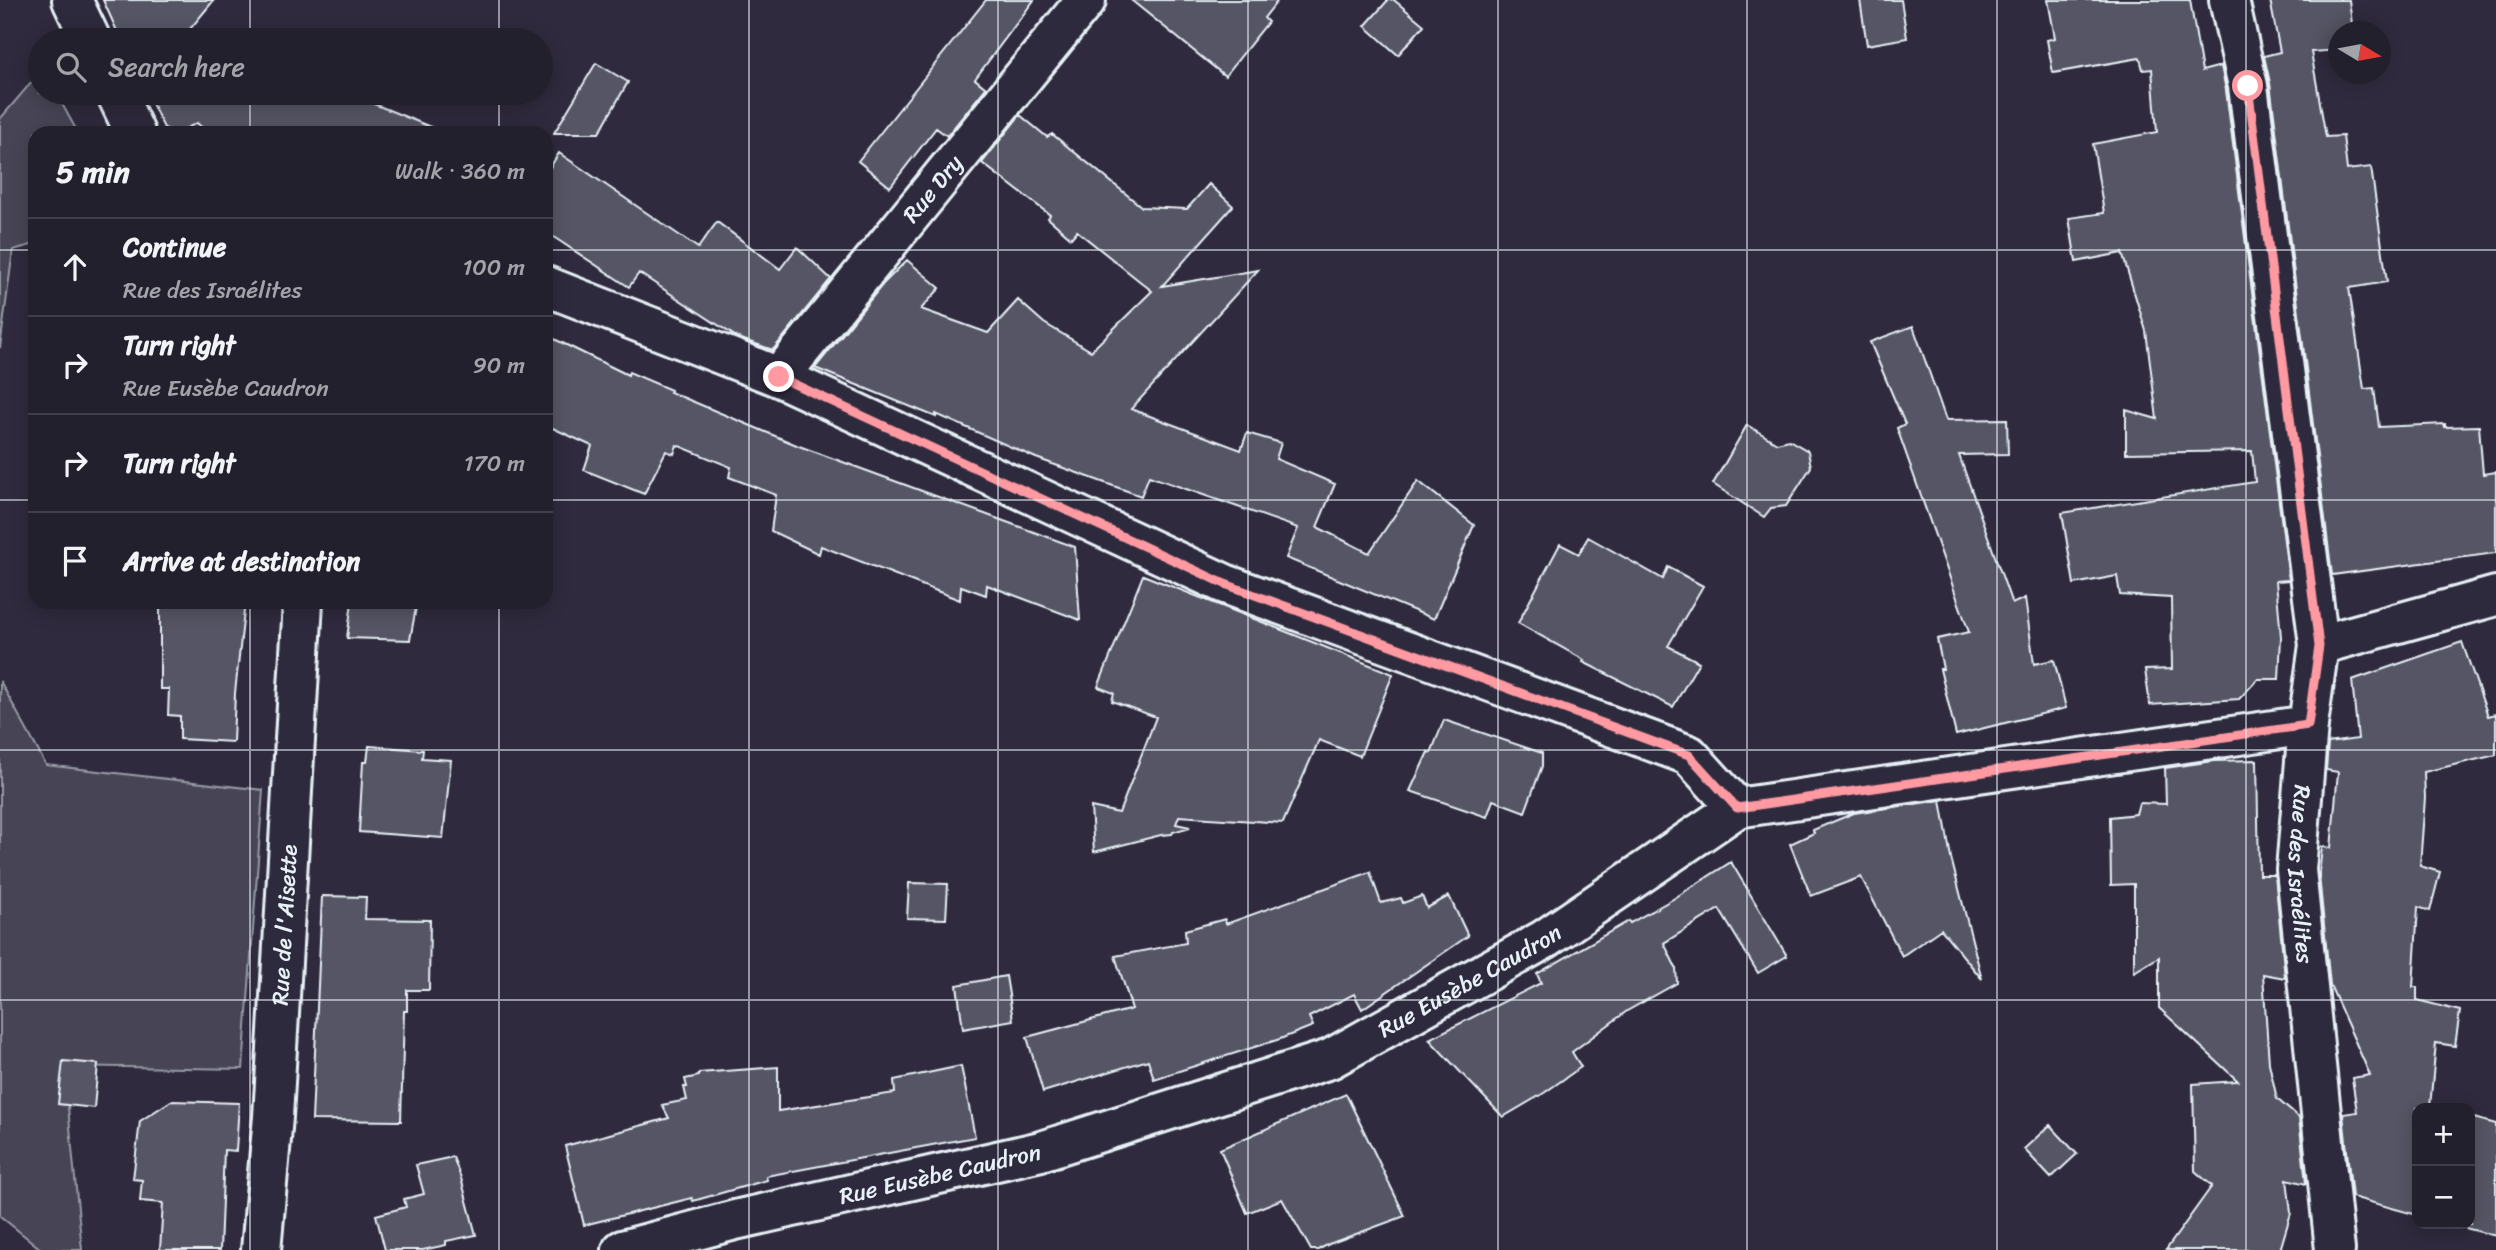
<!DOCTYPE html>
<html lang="en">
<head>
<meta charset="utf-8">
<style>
  body { margin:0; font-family:Sriracha,sans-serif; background:#2b2836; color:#f1f3f6 }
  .controls { position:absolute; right:21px; bottom:21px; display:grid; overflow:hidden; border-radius:14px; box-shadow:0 4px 18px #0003 }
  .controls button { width:63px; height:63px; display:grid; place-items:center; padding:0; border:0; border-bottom:2px solid #403e4a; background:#23202e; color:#f1f3f6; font:35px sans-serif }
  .compass { position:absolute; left:2328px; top:21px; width:63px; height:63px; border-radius:50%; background:#23202e; box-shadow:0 4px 18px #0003; rotate:100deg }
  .stop { position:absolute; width:21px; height:21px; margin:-16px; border:5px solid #ff9aa2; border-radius:50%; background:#fff }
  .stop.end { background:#ff9aa2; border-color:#fff; box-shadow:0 2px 7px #0008 }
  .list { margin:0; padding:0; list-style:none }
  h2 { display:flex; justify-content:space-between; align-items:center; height:91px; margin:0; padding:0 28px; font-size:30px }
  h2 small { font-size:23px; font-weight:400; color:#a3a3aa }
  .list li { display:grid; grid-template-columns:46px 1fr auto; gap:21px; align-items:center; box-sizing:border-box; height:98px; padding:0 28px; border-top:2px solid #403e4a }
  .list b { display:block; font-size:26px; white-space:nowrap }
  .list p { margin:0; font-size:23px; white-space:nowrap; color:#a3a3aa }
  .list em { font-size:23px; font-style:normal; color:#a3a3aa }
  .icon { flex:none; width:38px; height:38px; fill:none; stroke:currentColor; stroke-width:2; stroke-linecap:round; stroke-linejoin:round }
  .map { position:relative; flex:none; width:2496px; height:1250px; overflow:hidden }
  .search { position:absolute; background:#23202e; box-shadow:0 4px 18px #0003; left:28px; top:28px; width:525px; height:77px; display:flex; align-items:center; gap:18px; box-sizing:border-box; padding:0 24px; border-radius:38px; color:#a3a3aa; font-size:26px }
  .panel { position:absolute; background:#23202e; box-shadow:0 4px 18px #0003; left:28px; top:126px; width:525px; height:483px; border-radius:21px }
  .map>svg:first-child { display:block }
  .green { fill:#464455; stroke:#979aa6; stroke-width:2 }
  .building { fill:#575565; stroke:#e8f1f8; stroke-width:2 }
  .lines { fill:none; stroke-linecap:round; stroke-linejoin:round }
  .minor-casing { stroke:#e8f1f8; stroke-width:44 }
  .tertiary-casing { stroke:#e8f1f8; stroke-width:44 }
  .minor { stroke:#2f2a3d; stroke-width:38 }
  .tertiary { stroke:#2f2a3d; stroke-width:38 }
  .route { stroke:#ff9aa2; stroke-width:9 }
  .grid { fill:none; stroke:#e8f1f8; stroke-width:2; stroke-opacity:0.55 }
  .labels { text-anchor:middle; stroke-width:5; stroke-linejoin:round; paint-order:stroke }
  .street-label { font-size:23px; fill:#e8f1f8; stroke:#2f2a3d }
</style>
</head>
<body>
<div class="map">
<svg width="2496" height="1250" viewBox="0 0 2496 1250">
  <rect width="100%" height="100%" fill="#2f2a3d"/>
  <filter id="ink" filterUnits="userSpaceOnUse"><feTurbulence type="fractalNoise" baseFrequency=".0143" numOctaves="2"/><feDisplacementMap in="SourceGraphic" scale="14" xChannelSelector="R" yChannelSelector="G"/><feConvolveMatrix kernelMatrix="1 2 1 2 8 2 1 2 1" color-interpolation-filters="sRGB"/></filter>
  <g filter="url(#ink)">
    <!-- green -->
    <path class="green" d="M 40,72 L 40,93 L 56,93 L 78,133 L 35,133 L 35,244 L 13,250 L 0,348 L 0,119 Z
      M 0,681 L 46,765 L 263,790 L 243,1069 L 64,1066 L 82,1250 L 42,1250 L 0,1216 Z"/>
    <!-- building -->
    <path class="building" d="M 103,0 L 214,0 L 186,34 L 173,40 L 121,40 Z
      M 986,0 L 1034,0 L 975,79 L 986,88 L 947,136 L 936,128 L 890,187 L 858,161 Z
      M 1131,0 L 1278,0 L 1264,18 L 1268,22 L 1225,76 Z
      M 1388,0 L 1394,0 L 1424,25 L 1398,55 L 1365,26 Z
      M 1860,0 L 1901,0 L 1907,38 L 1867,45 Z
      M 2048,0 L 2190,0 L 2202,71 L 2221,66 L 2226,90 L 2289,580 L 2276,581 L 2281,637 L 2279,679 L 2258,679 L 2239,699 L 2150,705 L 2145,670 L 2172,669 L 2171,598 L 2120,595 L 2117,576 L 2074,584 L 2062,513 L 2255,482 L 2252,451 L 2126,453 L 2126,410 L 2157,419 L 2146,331 L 2122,253 L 2076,262 L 2069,218 L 2104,213 L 2093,144 L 2157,132 L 2152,69 L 2143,70 L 2140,58 L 2053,73 L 2047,40 L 2055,38 Z
      M 2270,0 L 2349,0 L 2353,32 L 2339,32 L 2339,50 L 2311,52 L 2326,137 L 2343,136 L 2347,170 L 2371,167 L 2387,282 L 2349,288 L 2364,389 L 2374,388 L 2379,427 L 2445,424 L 2445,427 L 2479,426 L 2483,474 L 2496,472 L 2496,553 L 2332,575 L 2270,83 L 2264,56 L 2280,52 Z
      M 596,63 L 628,82 L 599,133 L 554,133 Z
      M 147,93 L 347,93 L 443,132 L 208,133 L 197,123 L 177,133 L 164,128 Z
      M 1020,115 L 1047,137 L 1052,134 L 1142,207 L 1187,209 L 1209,184 L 1233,206 L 1162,286 L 1258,270 L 1131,409 L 1241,450 L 1247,433 L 1281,443 L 1276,459 L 1335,484 L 1317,527 L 1369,553 L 1418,481 L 1474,525 L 1434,619 L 1286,558 L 1298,528 L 1149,476 L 1141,496 L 1036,458 L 936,414 L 936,417 L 815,368 L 883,284 L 907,260 L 940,288 L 921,309 L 988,333 L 1018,300 L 1044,323 L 1091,351 L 1152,291 L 1077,231 L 1071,238 L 1048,218 L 1050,215 L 982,163 Z
      M 559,153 L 698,248 L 717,222 L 780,269 L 797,247 L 831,279 L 773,350 L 738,338 L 639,273 L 629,287 L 546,232 L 546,174 Z
      M 1913,326 L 1946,420 L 2007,419 L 2008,454 L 1959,455 L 2012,604 L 2025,598 L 2034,664 L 2054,660 L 2066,708 L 1956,735 L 1940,669 L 1943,669 L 1937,639 L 1969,632 L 1897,428 L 1905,424 L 1870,342 Z
      M 546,335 L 628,375 L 629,372 L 671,390 L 670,392 L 799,446 L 1075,547 L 1080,620 L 987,585 L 986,595 L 961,586 L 960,600 L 821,546 L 819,554 L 771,531 L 776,495 L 729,477 L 731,467 L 677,445 L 674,454 L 666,451 L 644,494 L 584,470 L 592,446 L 546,425 Z
      M 1747,425 L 1777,443 L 1789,440 L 1808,451 L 1811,467 L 1786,506 L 1771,508 L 1764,517 L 1713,484 Z
      M 1588,537 L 1663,579 L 1668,567 L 1703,586 L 1668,646 L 1699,662 L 1673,707 L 1583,662 L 1584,660 L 1518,623 L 1560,544 L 1579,554 Z
      M 1143,575 L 1393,674 L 1360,756 L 1319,740 L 1283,823 L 1179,816 L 1176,824 L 1190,827 L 1173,832 L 1172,834 L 1161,835 L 1094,852 L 1091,807 L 1119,813 L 1156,717 L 1112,701 L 1114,693 L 1098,687 Z
      M 160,602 L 245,602 L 235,693 L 233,742 L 180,739 L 180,716 L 168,715 L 169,689 L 160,689 Z
      M 352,602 L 417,602 L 410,640 L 347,638 Z
      M 2462,642 L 2488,716 L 2496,714 L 2496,755 L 2424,772 L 2425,798 L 2420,866 L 2440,872 L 2430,911 L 2418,907 L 2413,987 L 2417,987 L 2417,1000 L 2460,1011 L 2455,1046 L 2436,1043 L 2430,1107 L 2436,1108 L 2417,1108 L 2417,1215 L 2352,1197 L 2343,1114 L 2357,1112 L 2352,1078 L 2370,1075 L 2330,985 L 2319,875 L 2322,847 L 2331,848 L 2338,772 L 2326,770 L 2328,743 L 2358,739 L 2352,680 Z
      M 1444,720 L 1542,753 L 1542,766 L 1525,812 L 1493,800 L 1487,817 L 1410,791 L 1428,752 L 1431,753 Z
      M 369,746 L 423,750 L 422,758 L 451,760 L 443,838 L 359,832 L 363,762 L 367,762 Z
      M 2257,760 L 2259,875 L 2275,875 L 2285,978 L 2263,974 L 2269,1063 L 2277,1099 L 2299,1118 L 2306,1184 L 2287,1179 L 2291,1213 L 2280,1250 L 2166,1250 L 2212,1186 L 2195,1171 L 2193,1084 L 2238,1081 L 2159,1008 L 2159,957 L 2134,972 L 2134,884 L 2111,885 L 2110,817 L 2136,814 L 2139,803 L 2166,804 L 2165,768 L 2214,761 Z
      M 1941,800 L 1951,858 L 1982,979 L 1941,929 L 1902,956 L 1861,877 L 1811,896 L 1790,844 L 1814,833 L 1813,830 L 1854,813 Z
      M 1731,862 L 1787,956 L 1758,973 L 1719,909 L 1664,943 L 1676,968 L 1677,983 L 1627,1011 L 1572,1052 L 1581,1067 L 1544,1093 L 1503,1117 L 1429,1039 L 1541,983 L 1537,974 L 1629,921 L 1630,923 L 1673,899 Z
      M 1370,872 L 1381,903 L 1401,898 L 1403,903 L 1422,896 L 1427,908 L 1449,896 L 1468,936 L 1362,1009 L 1354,994 L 1309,1017 L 1313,1026 L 1280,1039 L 1154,1079 L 1148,1060 L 1043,1092 L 1027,1037 L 1132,1009 L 1115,956 L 1186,943 L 1185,930 L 1225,919 L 1226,924 Z
      M 909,883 L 948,884 L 946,919 L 907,918 Z
      M 322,896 L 366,897 L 365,919 L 430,920 L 429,990 L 407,990 L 407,1011 L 404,1011 L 401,1121 L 312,1120 Z
      M 1006,976 L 1013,1020 L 963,1029 L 957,985 Z
      M 63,1061 L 98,1064 L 94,1108 L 58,1104 Z
      M 961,1066 L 975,1137 L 766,1176 L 767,1180 L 693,1201 L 692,1198 L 584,1225 L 565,1146 L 669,1118 L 662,1105 L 687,1100 L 684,1087 L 687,1087 L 685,1079 L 699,1076 L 699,1073 L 778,1067 L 778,1111 L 895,1093 L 894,1080 Z
      M 1346,1094 L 1405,1216 L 1329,1244 L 1318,1250 L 1311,1250 L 1282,1199 L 1247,1213 L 1220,1149 Z
      M 171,1101 L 239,1103 L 236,1151 L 224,1150 L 220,1250 L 160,1250 L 163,1203 L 140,1201 L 142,1180 L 133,1179 L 140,1121 Z
      M 2470,1117 L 2496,1124 L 2496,1236 L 2450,1224 L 2470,1224 Z
      M 2050,1125 L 2077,1154 L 2051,1178 L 2024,1149 Z
      M 453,1157 L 461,1178 L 476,1235 L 446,1241 L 446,1245 L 423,1250 L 385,1250 L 376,1215 L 406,1207 L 404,1199 L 424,1194 L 416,1165 Z"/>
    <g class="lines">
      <!-- minor casing -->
      <g class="minor-casing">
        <g id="minor">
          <path d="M 546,286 L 779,377 L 1225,584 L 1689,755 L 1737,808"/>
          <path id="s1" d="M 779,377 L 1086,0"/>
          <path d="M 2319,645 L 2496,596"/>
          <path id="s2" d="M 622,1250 L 735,1220 L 1041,1151 L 1330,1059 L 1545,939 L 1737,808 L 2308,725"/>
        </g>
      </g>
      <!-- tertiary casing -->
      <g class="tertiary-casing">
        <g id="tertiary">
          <path d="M 72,0 L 91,40"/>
          <path id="s3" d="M 2229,0 L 2248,86 L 2319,645 L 2308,725 L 2296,870 L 2335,1250"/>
          <path d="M 116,93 L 135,133"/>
          <path id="s4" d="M 261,1250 L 273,1117 L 303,602"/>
        </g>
      </g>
      <!-- minor -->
      <use href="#minor" class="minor"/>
      <!-- tertiary -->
      <use href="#tertiary" class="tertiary"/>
    </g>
  </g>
  <g class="lines" filter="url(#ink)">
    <!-- route -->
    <path class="route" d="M 779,377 L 1225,584 L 1689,755 L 1737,808 L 2308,725 L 2319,646 L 2248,86"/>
  </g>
  <!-- grid -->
  <path class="grid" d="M 250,0 L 250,40M 499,0 L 499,40M 749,0 L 749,1250M 998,0 L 998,1250M 1248,0 L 1248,1250M 1498,0 L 1498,1250M 1747,0 L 1747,1250M 1997,0 L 1997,1250M 2246,0 L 2246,1250M 250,93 L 250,133M 499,93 L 499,133M 0,250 L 35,250M 546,250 L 2496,250M 0,500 L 35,500M 546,500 L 2496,500M 250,602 L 250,1250M 499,602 L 499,1250M 0,750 L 2496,750M 0,1000 L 2496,1000"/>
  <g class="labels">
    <!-- street labels -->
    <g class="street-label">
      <text dy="8" stroke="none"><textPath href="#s1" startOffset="243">Rue Dry</textPath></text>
      <text dy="8" stroke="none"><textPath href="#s3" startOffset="882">Rue des Israélites</textPath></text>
      <text dy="8" stroke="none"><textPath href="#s4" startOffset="326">Rue de l'Aisette</textPath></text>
      <text dy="8" stroke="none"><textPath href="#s2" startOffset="894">Rue Eusèbe Caudron</textPath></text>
      <text dy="8" stroke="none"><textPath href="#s2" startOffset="327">Rue Eusèbe Caudron</textPath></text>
    </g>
  </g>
</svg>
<div class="controls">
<button>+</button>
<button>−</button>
</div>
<svg class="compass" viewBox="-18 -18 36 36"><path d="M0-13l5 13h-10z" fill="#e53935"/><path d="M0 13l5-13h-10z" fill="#a3a3aa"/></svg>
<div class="stop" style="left:2248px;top:86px"></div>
<div class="stop end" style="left:779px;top:377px"></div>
<div class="search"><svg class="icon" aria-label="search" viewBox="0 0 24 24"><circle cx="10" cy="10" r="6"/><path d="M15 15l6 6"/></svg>Search here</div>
<section class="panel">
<h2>5 min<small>Walk · 360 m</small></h2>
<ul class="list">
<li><svg class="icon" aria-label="ahead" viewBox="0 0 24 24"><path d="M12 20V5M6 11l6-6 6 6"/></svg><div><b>Continue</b><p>Rue des Israélites</p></div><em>100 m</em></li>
<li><svg class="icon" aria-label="right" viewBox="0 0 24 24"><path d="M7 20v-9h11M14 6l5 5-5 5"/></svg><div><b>Turn right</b><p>Rue Eusèbe Caudron</p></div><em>90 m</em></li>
<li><svg class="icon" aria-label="right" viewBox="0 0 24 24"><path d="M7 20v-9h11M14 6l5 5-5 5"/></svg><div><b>Turn right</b></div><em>170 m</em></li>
<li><svg class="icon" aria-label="arrive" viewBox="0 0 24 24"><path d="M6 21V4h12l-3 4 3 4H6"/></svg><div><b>Arrive at destination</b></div></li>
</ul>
</section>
</div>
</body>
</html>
